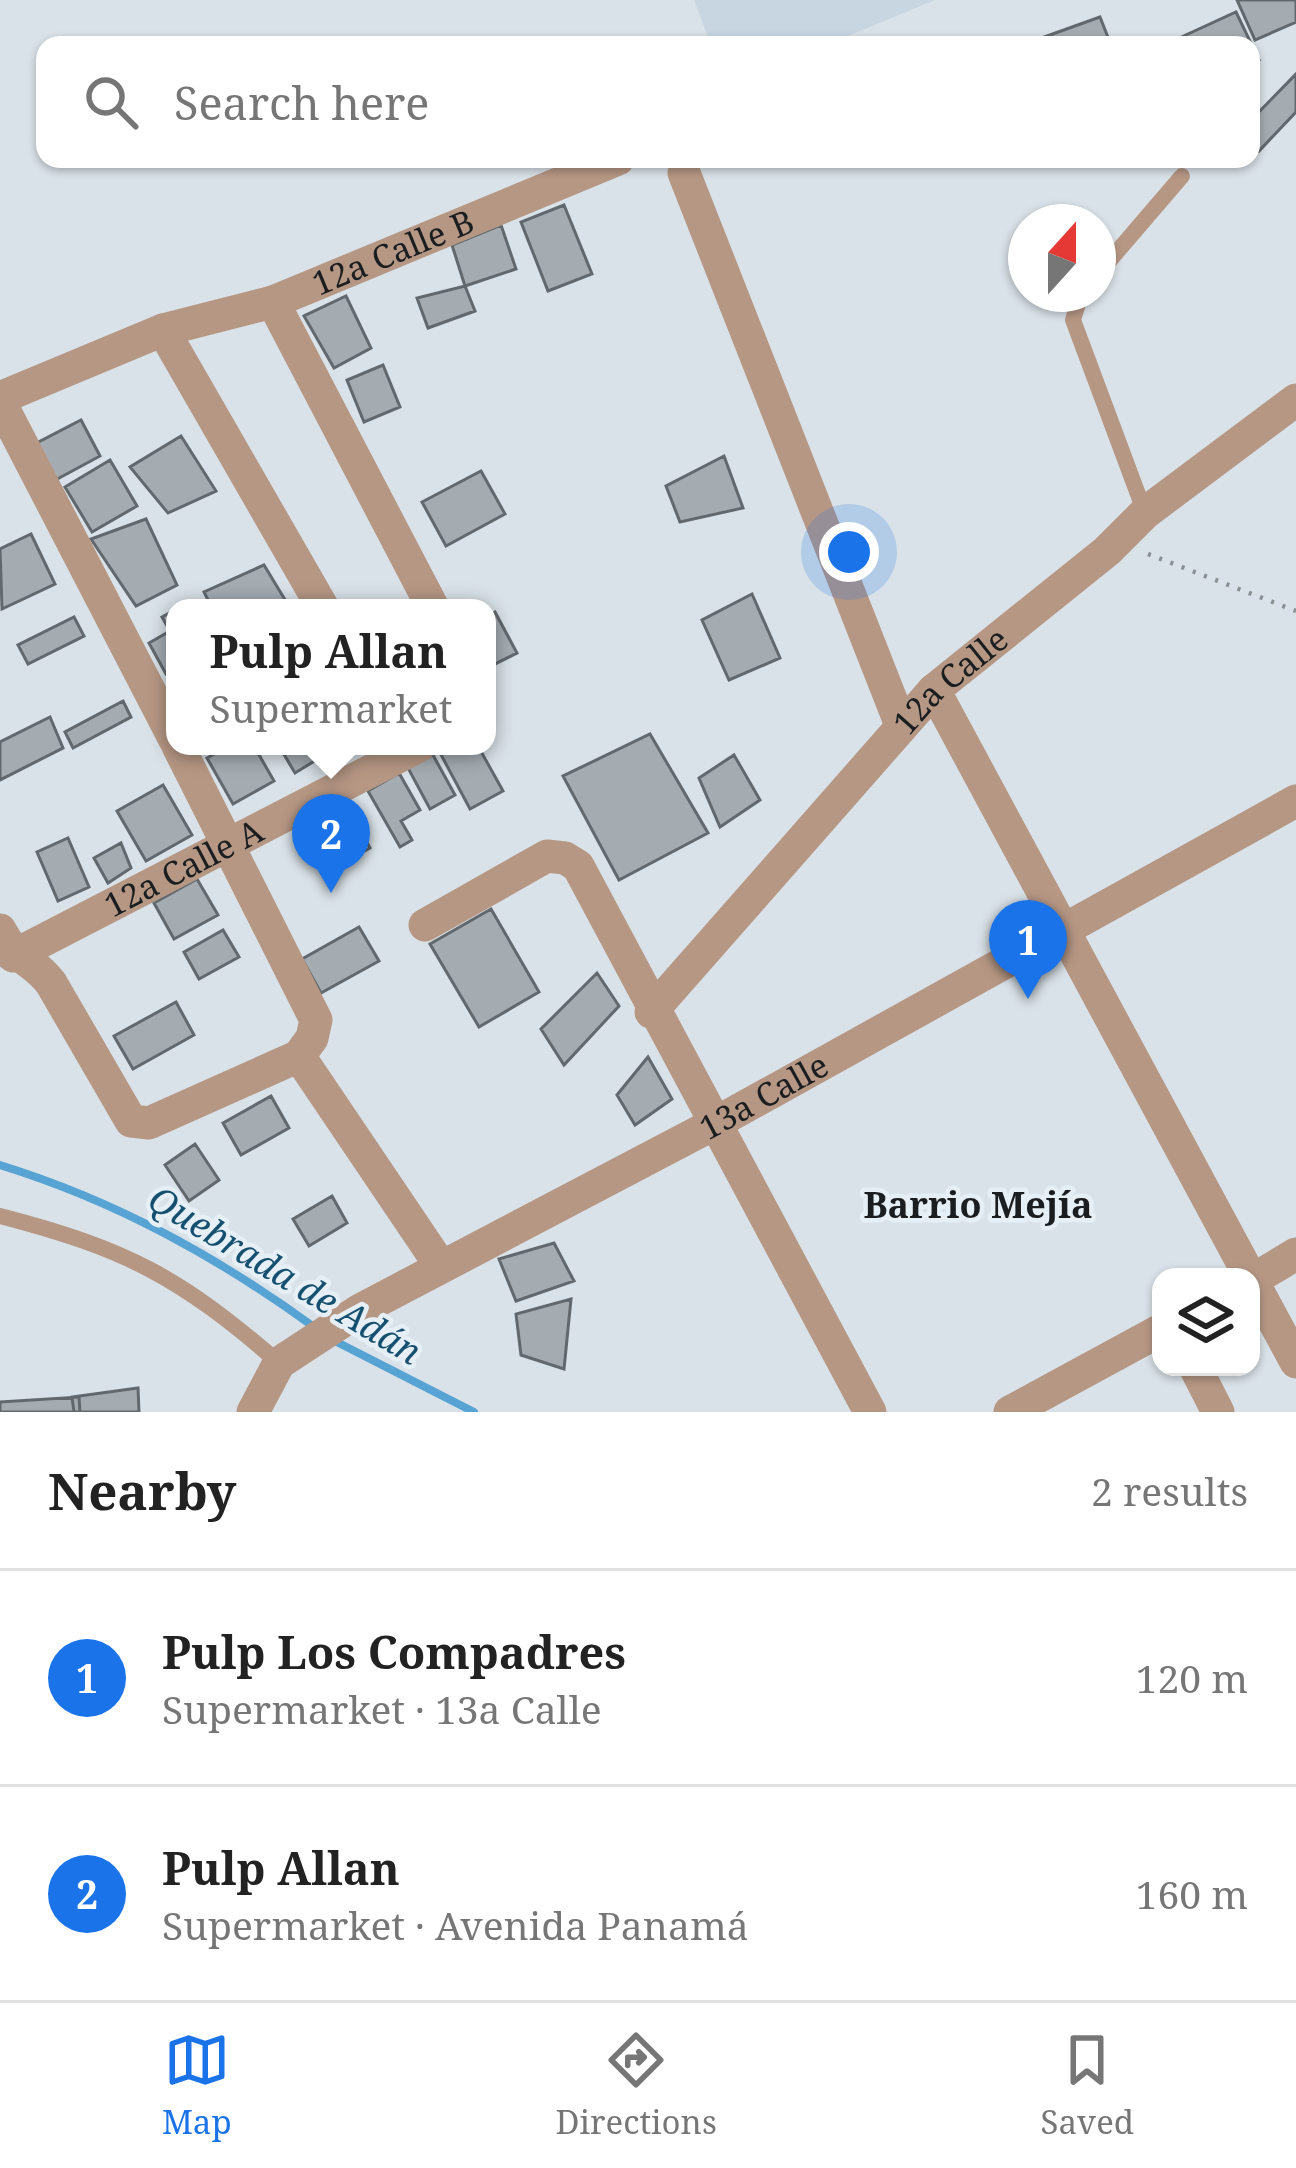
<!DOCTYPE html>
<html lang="en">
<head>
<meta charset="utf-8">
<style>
  body { margin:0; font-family:"Noto Serif",serif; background:#f2f2f2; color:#222 }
  .controls { position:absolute; right:36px; bottom:36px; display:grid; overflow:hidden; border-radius:24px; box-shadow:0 3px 9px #0004 }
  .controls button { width:108px; height:108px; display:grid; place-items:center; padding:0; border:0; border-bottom:3px solid #e0e0e0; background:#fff; color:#222; font:60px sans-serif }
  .compass { position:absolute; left:1008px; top:204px; width:108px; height:108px; border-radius:50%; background:#fff; box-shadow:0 3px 9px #0004; rotate:21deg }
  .you { position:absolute; left:849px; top:552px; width:42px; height:42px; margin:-30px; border:9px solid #fff; border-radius:50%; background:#1a73e8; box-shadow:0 0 0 18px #1a73e833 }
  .badge { display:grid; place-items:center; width:78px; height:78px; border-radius:50%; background:#1a73e8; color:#fff; font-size:39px; font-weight:700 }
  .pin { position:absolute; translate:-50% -99px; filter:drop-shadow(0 3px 6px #0008) }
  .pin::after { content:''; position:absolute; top:63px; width:42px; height:36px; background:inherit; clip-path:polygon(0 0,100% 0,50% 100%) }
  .popup { position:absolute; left:166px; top:599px; width:330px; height:156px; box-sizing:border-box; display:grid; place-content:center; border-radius:24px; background:#fff; filter:drop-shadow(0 3px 9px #0005); font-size:39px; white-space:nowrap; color:#767676 }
  .popup b { font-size:45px; color:#222 }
  .popup::after { content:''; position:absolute; left:50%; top:100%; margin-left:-24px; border:24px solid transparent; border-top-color:#fff }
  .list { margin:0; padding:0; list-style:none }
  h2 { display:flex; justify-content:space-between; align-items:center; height:156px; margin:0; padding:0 48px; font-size:51px }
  h2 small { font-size:39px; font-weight:400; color:#767676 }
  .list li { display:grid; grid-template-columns:78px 1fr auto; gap:36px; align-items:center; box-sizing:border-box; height:216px; padding:0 48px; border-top:3px solid #e0e0e0 }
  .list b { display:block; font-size:45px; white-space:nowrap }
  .list p { margin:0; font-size:39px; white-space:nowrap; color:#767676 }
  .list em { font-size:39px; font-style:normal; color:#767676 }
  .icon { flex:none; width:66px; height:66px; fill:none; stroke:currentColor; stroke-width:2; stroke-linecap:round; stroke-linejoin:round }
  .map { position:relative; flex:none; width:1296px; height:1412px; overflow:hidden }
  .search { position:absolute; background:#fff; box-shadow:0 3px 9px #0004; left:36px; right:36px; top:36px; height:132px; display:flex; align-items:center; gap:30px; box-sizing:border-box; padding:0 42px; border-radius:24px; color:#767676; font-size:45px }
  .sheet { height:588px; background:#fff }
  nav { display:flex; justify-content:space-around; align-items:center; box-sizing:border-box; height:168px; border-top:3px solid #e0e0e0; background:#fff; font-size:33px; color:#767676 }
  nav a { display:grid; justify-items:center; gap:6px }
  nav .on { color:#1a73e8 }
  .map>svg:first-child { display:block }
  .built { fill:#c7d6e1 }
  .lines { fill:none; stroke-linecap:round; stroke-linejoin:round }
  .stream { stroke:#57a3d3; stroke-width:8 }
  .building { fill:#a4acb2; stroke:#62696e; stroke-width:3 }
  .path { stroke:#899094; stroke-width:4.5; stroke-dasharray:3 9; stroke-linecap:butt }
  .lane { stroke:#b69784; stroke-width:16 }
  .street { stroke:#b69784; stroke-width:33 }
  .labels { text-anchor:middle; stroke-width:9; stroke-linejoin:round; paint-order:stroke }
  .street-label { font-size:33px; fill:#1b1e20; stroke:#e6eff5 }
  .neighbourhood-label { font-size:36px; font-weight:bold; fill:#1b1e20; stroke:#e6eff5 }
  .water-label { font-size:36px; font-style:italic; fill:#155070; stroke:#e6eff5 }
</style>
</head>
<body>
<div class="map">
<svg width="1296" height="1412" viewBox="0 0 1296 1412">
  <rect width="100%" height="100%" fill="#d9e2e8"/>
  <!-- built -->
  <path class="built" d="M 694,0 L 935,0 L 826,45 L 711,45 Z"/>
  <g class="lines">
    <!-- stream -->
    <path class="stream" d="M 0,1165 C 116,1201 216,1256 314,1327
      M 331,1339 L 474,1412"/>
  </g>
  <!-- building -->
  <path class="building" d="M 1237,0 L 1296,0 L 1296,22 L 1255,40 Z
    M 1236,12 L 1259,60 L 1251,64 L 1251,45 L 1164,45 Z
    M 1100,17 L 1111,45 L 1038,45 L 1036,40 Z
    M 1296,74 L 1296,112 L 1259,151 L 1251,143 L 1251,120 Z
    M 564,205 L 592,274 L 548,291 L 521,222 Z
    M 501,225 L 516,269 L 465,286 L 452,245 Z
    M 465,286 L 475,311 L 428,328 L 417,298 Z
    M 346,296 L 371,348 L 334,368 L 304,316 Z
    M 383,365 L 400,407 L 364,422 L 347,380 Z
    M 81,420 L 100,456 L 50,483 L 31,446 Z
    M 181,436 L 216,491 L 168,513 L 130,467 Z
    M 724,456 L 743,508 L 680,522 L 666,486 Z
    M 110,460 L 137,506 L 92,532 L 65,487 Z
    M 481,471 L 505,514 L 446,546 L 422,502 Z
    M 146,519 L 177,585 L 136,606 L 91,539 Z
    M 31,534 L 55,584 L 2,609 L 0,549 Z
    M 264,565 L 290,608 L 212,608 L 204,592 Z
    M 752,594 L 780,658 L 729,680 L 702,620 Z
    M 175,610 L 175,669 L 166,674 L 149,643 L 170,631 L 162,617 Z
    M 495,612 L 517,653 L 487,668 L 487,617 Z
    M 74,617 L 84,636 L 28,664 L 18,645 Z
    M 123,701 L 131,717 L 73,748 L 65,732 Z
    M 50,717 L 63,748 L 0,780 L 0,742 Z
    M 650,734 L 708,833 L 619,880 L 563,776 Z
    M 229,746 L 254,746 L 274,781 L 233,804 L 207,758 Z
    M 279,746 L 339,746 L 295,773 Z
    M 443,746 L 478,746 L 503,791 L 470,809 L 438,749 Z
    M 433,755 L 455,795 L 430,809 L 408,768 Z
    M 734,755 L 760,800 L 720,827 L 699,778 Z
    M 399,773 L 420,810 L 401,821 L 412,840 L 400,847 L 368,791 Z
    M 163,785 L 192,835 L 146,861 L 117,811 Z
    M 343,798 L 370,848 L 341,864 L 314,814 Z
    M 68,838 L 89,887 L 58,901 L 37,852 Z
    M 121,843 L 131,868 L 108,883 L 94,858 Z
    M 197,879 L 218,915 L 174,939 L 154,903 Z
    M 491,909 L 539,992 L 479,1027 L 430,944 Z
    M 359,927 L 379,961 L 321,993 L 302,959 Z
    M 223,930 L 239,957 L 199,979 L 184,952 Z
    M 597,973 L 619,1006 L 564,1065 L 541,1029 Z
    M 176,1002 L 194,1035 L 133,1069 L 114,1036 Z
    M 648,1057 L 672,1099 L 635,1125 L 617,1095 Z
    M 271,1096 L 289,1128 L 241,1155 L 223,1123 Z
    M 195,1144 L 219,1180 L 189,1201 L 165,1165 Z
    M 332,1196 L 347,1223 L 309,1246 L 293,1219 Z
    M 554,1243 L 574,1281 L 516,1301 L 499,1259 Z
    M 571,1299 L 564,1369 L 521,1355 L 516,1314 Z
    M 138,1388 L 139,1412 L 74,1412 L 72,1397 Z
    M 79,1397 L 80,1412 L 0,1412 L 0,1402 Z"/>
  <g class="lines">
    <!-- path -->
    <path class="path" d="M 1148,554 L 1296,611"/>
    <!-- lane -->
    <path class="lane" d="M 1098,274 L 1182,176
      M 1081,294 L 1073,320 L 1145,513
      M 0,1216 C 127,1249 180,1277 279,1363"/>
    <!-- street -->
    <g class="street">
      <path d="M 684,173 L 901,725"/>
      <path d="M 273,302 L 433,608"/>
      <path d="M 163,330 L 323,608"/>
      <path id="s1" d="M 0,398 L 163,330 L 273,302 L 618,159"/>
      <path d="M 0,402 L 175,740"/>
      <path d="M 934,690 L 1296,1362"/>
      <path d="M 425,925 L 547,856 L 565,858 L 578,866 L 870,1412"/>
      <path d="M 0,930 C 15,960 33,959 51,983 L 131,1121 L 149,1123 L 299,1056 L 312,1038 L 316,1020 L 178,746"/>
      <path id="s2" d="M 13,956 L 419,746"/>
      <path id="s3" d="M 651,1012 L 934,690 L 1107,551 L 1145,513 L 1296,400"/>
      <path d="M 299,1056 L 440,1265"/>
      <path d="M 1251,1281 L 1296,1254"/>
      <path d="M 1195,1367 L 1218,1412"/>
      <path id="s4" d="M 253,1412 L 279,1363 L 360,1310 L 712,1125 L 1296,801"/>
      <path d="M 1010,1412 L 1161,1330"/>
    </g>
  </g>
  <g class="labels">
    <!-- street labels -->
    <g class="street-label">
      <text dy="12" stroke="none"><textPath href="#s1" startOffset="420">12a Calle B</textPath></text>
      <text dy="12" stroke="none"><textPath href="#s3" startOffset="447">12a Calle</textPath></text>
      <text dy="12" stroke="none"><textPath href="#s2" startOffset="192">12a Calle A</textPath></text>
      <text dy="12" stroke="none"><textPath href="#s4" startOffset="609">13a Calle</textPath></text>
    </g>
    <!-- neighbourhood labels -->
    <g class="neighbourhood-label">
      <text x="978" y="1218">Barrio Mejía</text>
    </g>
    <!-- water labels -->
    <g class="water-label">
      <text transform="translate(285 1275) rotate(31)" y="13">Quebrada de Adán</text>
    </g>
  </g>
</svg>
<div class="controls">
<button><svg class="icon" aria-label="layers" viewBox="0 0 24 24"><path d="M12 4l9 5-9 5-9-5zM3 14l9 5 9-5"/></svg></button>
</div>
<svg class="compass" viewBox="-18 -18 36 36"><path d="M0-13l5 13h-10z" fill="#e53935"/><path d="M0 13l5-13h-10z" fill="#767676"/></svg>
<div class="you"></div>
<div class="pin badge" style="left:1028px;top:999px">1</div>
<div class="pin badge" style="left:331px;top:893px">2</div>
<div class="popup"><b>Pulp Allan</b>Supermarket</div>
<div class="search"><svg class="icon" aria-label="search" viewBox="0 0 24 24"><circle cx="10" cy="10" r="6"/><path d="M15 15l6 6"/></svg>Search here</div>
</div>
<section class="sheet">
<h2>Nearby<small>2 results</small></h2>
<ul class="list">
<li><span class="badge">1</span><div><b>Pulp Los Compadres</b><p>Supermarket · 13a Calle</p></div><em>120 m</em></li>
<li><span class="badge">2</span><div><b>Pulp Allan</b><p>Supermarket · Avenida Panamá</p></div><em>160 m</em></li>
</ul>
</section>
<nav>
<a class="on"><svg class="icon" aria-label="map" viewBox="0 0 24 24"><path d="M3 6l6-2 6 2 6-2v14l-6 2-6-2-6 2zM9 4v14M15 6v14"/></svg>Map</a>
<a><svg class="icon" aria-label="directions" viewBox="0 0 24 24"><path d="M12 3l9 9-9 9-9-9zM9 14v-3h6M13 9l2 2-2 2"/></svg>Directions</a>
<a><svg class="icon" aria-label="saved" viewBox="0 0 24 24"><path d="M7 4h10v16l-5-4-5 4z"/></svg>Saved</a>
</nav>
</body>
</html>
